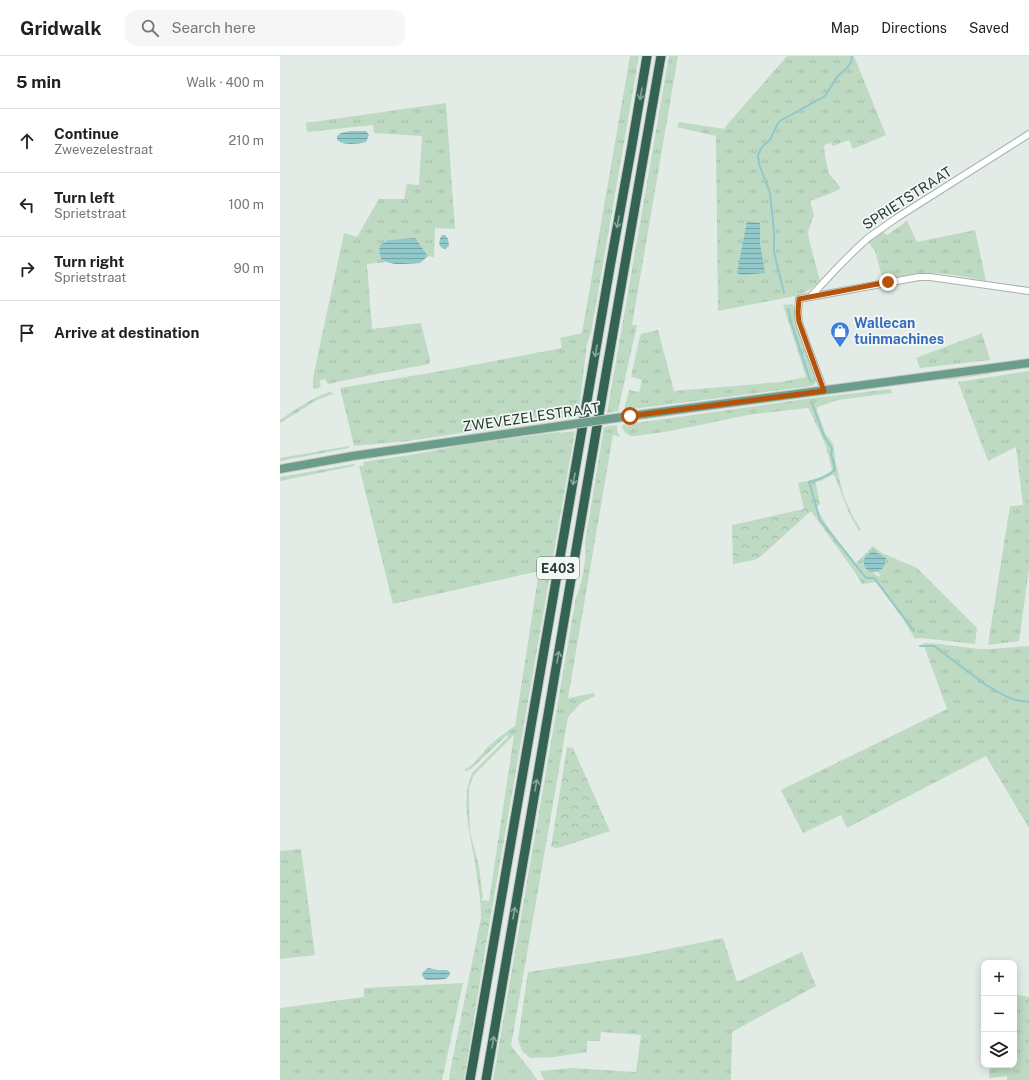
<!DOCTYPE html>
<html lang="en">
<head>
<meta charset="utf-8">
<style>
  body { margin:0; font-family:"Public Sans",sans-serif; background:#f6f6f6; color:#202124 }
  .controls { position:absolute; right:12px; bottom:12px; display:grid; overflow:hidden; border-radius:8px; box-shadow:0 2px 10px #0003 }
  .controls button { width:36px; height:36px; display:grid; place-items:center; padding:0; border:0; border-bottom:1px solid #e0e0e0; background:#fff; color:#202124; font:20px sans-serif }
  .stop { position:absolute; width:12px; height:12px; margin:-9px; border:3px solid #b45309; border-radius:50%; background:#fff }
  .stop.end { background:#b45309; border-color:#fff; box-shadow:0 1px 4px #0008 }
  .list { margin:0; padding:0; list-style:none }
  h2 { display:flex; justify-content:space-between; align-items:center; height:52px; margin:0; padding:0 16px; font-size:17px }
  h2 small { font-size:13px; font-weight:400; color:#757577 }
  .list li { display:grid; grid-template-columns:26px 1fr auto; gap:12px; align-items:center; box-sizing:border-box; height:64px; padding:0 16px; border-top:1px solid #e0e0e0 }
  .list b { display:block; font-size:15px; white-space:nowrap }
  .list p { margin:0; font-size:13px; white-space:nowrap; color:#757577 }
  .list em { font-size:13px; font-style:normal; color:#757577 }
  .icon { flex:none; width:22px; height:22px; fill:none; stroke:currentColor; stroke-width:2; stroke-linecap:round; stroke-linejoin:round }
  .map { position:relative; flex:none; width:749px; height:1024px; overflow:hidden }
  header { display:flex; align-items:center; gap:24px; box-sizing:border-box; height:56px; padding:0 20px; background:#fff; border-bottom:1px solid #e0e0e0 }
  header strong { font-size:19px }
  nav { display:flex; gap:22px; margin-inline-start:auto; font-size:14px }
  .search { width:280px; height:36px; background:#f6f6f6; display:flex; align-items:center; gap:10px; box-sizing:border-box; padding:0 14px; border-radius:12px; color:#757577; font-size:15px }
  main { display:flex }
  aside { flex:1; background:#fff }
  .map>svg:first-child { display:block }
  .grass { fill:url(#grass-tufts); fill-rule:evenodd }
  .forest { fill:url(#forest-crowns) }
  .water { fill:url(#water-rules) }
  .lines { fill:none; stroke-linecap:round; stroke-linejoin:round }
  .stream { stroke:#91c8ca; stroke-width:2 }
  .minor-casing { stroke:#a6b2ac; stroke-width:8 }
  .major-casing { stroke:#c2c8c6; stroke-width:10 }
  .highway-casing { stroke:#c2c8c6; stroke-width:11 }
  .minor { stroke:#fff; stroke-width:6 }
  .major { stroke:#6c9c8a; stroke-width:8 }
  .highway { stroke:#346353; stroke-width:9 }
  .major-bridge-casing { stroke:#c2c8c6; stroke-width:10; stroke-linecap:butt }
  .major-bridge { stroke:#6c9c8a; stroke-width:8 }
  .oneway { stroke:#8aa69c }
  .route { stroke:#b45309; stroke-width:5 }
  .labels { text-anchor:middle; stroke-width:3.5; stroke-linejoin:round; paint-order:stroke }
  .shield { fill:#f3f8f5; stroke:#63736c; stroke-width:1 }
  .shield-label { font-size:13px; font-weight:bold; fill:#253a32 }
  .street-label { font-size:14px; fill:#253a32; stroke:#f3f8f5 }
  .shop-label { font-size:14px; font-weight:bold; fill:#366cbe; stroke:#f3f8f5; text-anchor:start }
</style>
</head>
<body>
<header>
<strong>Gridwalk</strong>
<div class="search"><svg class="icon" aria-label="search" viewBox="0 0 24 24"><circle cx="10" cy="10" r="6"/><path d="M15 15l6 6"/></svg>Search here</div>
<nav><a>Map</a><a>Directions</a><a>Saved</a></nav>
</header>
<main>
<aside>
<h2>5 min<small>Walk · 400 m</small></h2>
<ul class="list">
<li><svg class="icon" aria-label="ahead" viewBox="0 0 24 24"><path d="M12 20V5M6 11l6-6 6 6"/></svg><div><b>Continue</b><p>Zwevezelestraat</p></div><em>210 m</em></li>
<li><svg class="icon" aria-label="left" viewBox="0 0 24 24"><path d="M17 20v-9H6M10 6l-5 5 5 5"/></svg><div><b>Turn left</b><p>Sprietstraat</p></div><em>100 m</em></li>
<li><svg class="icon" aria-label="right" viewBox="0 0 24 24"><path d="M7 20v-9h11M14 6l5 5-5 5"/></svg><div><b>Turn right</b><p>Sprietstraat</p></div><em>90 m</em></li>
<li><svg class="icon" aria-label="arrive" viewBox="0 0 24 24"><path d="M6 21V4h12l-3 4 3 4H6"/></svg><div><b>Arrive at destination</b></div></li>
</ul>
</aside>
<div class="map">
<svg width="749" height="1024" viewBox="0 0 749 1024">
  <defs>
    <pattern id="grass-tufts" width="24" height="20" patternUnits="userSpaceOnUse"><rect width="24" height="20" fill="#bedac2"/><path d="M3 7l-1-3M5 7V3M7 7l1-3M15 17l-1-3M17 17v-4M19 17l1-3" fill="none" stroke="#a3bca7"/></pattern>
    <pattern id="forest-crowns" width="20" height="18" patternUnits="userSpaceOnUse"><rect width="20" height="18" fill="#bedac2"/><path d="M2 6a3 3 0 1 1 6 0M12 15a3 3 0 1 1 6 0" fill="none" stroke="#a3bca7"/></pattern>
    <pattern id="water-rules" width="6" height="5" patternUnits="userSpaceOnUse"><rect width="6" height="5" fill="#91c8ca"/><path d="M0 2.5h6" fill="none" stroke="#76a3a5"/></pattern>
  </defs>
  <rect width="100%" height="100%" fill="#e3ebe6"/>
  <!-- grass -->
  <path class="grass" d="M 350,0 L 359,0 L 311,277 L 307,288 L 298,361 L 281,362 L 128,385 L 74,390 L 60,332 L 167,314 L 282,292 L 280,282 L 302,277 Z
    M 389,0 L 398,0 L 352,269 L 357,269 L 338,355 L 327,357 Z
    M 507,0 L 574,0 L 606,79 L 573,93 L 569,84 L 553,90 L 551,87 L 544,89 L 545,101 L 549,118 L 561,132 L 554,136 L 530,145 L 534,159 L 528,176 L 529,183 L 540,225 L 529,234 L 520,239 L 438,255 L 436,80 L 397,71 L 399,66 L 445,73 L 446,70 Z
    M 166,47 L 175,173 L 155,172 L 154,201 L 148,200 L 135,182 L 108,184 L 100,189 L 99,194 L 101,203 L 106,206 L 87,208 L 92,273 L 141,267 L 150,304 L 149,308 L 86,320 L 48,328 L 45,323 L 39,325 L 41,331 L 35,333 L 33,332 L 33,322 L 41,284 L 64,177 L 77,181 L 99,143 L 124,143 L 127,128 L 139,129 L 142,80 L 94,77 L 93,69 L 27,76 L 26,67 Z
    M 627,165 L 637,186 L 695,174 L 706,225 C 687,221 666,217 647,217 C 632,217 618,221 603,224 L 595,195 L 588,186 L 603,176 L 607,179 Z
    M 512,248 L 514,250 L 516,268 L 536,320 L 535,328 L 532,330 L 344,354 L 349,334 L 359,336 L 362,324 L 351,321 L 359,284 L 361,278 L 378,274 L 394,335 L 501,326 L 526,321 L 503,249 Z
    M 702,277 L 710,304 L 640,312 L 636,302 Z
    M 749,315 L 749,513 L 739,585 L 708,589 L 730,450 L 743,449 L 736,391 L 708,405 L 678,326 Z
    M 709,316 L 711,318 L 665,324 L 665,322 Z
    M 611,333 L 612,337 L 558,344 L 537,351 L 537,354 L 545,377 L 552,386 L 554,391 L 555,404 L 558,415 L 560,426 L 564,441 L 572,459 L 581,474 L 579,475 L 569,457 L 555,421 C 555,421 554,420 553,419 C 552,419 539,426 536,426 L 535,423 L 546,419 L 552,414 L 546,390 L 529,353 L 527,352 L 468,359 L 390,375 L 356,380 L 350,380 L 345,376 L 343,373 L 342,369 L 533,342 Z
    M 49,336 L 51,336 L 55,339 L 53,338 L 37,344 L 0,367 L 0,364 C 16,353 32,342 49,336 Z
    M 337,369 L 337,374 L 340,381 L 333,379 L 288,642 L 314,637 L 315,640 L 301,647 L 288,661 L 231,990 L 252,1016 L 257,1024 L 213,1024 L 296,541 C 302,529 307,500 305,487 L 324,371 Z
    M 295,375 L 210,864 L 201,862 C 201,842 197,822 194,801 C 189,774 181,743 192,717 L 228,681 L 227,679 L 191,713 L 186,715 L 185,713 C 195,709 200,699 208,691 C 216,683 226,676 235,670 L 259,515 L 113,548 L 79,410 L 84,410 L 83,406 L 136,398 L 188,388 L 279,376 L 279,377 ZM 234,679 L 209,845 L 201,844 L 203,841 L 199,811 L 190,776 L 189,742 L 189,732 L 194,719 Z
    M 69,390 L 69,392 L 0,405 L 0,402 Z
    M 74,408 L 74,410 L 0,425 L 0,421 Z
    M 536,451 C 547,472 562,490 576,507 L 593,490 L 602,497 L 637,512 L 697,572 L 695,588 L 641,582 L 635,583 L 623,563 L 596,526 L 582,528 L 574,515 L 531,455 ZM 583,506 L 606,507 L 603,512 L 597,516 L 600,519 L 599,521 L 594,517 L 585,512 Z
    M 643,587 L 659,588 L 699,593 L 711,593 L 749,590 L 749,772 L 706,700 L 567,772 L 561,759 L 523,777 L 501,734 L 667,653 Z
    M 21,793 L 35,899 L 0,903 L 0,795 Z
    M 443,882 L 457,926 L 522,896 L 536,930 L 452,976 L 451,1024 L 264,1024 L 260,1015 L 291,1012 L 356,1016 L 361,979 L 321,976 L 320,985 L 307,985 L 307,996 L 274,1001 L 250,1002 L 242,995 L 238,984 L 248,916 L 354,900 Z
    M 183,927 L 162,1024 L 0,1024 L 0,952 L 84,941 L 84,932 Z
    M 734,937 L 738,939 L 749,941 L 749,1024 L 727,1024 L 727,1020 L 709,1022 L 710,1009 L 734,1009 Z
    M 170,1016 L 185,1018 L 184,1024 L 169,1024 Z"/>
  <!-- forest -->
  <path class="forest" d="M 535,423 L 540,448 L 531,455 L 480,501 L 474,504 L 453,508 L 452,469 L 524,453 L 518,427 Z
    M 287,691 L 293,692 L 330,775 L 278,792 L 271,791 Z
    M 201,862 L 210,864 L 185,1018 L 170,1016 Z"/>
  <!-- water -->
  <path class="water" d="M 70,75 L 86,75 L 89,79 L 86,86 C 77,88 65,90 57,84 L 57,80 L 61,77 Z
    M 467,165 L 480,167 L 480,187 L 485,217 L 462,219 L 457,217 Z
    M 162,179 L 165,179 L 168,183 L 169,190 L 165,193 C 158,191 158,185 162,179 Z
    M 135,182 L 148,200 L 140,207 L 124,208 L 115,208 L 106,206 L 101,203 L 99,194 L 100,189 L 108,184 Z
    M 593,496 L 600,498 L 606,502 C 607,523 575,519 586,499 Z
    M 148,912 L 158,914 L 166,914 L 169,915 L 170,918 C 168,921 168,922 165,923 C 162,924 150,924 147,924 C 144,923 144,922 142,919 L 143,916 Z"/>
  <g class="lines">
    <!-- stream -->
    <path class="stream" d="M 504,237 L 494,196 L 494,175 L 490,137 L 479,108 L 478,99 L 482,91 L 490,84 L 497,69 L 500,65 L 545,40 L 557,21 L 567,12 L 571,6 L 572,0
      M 508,253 L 512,269 L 530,324
      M 532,347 L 544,380 L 552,393 L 551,397 L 555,414 C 547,420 539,424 529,426 L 540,464 L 586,522 L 594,522 L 634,575
      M 640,590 L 654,590 L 706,629 L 727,641 L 735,644 L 749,646"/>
    <!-- minor casing -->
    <g class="minor-casing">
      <path id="minor" d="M 530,241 L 558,211 L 575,194 L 588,182 L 618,161 L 749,78
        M 544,335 L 519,267 L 518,256 L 519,243 L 639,221 L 650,221 L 749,235"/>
    </g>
    <!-- major casing -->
    <g class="major-casing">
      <path id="major" d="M 350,360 L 749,307
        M 0,413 L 73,400 L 280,370"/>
    </g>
    <!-- highway casing -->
    <g class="highway-casing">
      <path id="highway" d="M 190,1024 L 330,211 L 352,89 L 367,0
        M 206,1024 L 324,329 L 381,0"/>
    </g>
    <!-- minor -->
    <use href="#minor" class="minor"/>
    <!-- major -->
    <use href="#major" class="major"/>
    <!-- highway -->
    <use href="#highway" class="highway"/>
    <!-- major-bridge casing -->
    <g class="major-bridge-casing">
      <path id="major-bridge" d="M 280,370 L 350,360"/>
    </g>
    <!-- major-bridge -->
    <use href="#major-bridge" class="major-bridge"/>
  </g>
  <!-- one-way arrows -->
  <defs><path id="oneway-shaft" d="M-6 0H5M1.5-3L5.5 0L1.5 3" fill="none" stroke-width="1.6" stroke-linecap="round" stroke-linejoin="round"/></defs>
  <g class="oneway">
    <use href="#oneway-shaft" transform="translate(361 38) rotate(100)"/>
    <use href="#oneway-shaft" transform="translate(338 166) rotate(100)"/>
    <use href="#oneway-shaft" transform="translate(316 295) rotate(100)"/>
    <use href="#oneway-shaft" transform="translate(294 423) rotate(100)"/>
    <use href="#oneway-shaft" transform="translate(278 601) rotate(-80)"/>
    <use href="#oneway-shaft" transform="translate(256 729) rotate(-80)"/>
    <use href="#oneway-shaft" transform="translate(234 857) rotate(-80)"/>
    <use href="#oneway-shaft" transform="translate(213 986) rotate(-80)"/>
  </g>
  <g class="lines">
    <!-- route -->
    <path class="route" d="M 350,360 L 544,335 L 519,266 L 518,256 L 519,243 L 608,226"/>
  </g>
  <!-- icons -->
  <defs>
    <g id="shop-pin" transform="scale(1)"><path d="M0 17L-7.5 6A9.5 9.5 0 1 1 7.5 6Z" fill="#3f7fe0" stroke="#f3f8f5"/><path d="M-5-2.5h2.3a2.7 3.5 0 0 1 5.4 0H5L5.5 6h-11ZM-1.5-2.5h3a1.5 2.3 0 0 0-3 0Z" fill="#fff"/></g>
  </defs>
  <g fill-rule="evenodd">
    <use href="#shop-pin" x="560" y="275"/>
  </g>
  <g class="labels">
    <!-- shield labels -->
    <rect class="shield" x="257" y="501" width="42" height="22" rx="3"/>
    <g class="shield-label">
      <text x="278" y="517">E403</text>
    </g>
    <!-- street labels -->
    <g class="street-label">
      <text transform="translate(627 142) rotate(-33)" y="5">SPRIETSTRAAT</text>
      <text transform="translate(251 361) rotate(-8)" y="5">ZWEVEZELESTRAAT</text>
    </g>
    <!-- shop labels -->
    <g class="shop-label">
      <text x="574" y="272">Wallecan<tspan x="574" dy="16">tuinmachines</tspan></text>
    </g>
  </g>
</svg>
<div class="controls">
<button>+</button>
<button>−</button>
<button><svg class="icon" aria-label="layers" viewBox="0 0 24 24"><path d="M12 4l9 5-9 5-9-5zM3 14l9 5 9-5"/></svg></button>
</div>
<div class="stop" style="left:350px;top:360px"></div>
<div class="stop end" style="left:608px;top:226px"></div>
</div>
</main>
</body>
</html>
